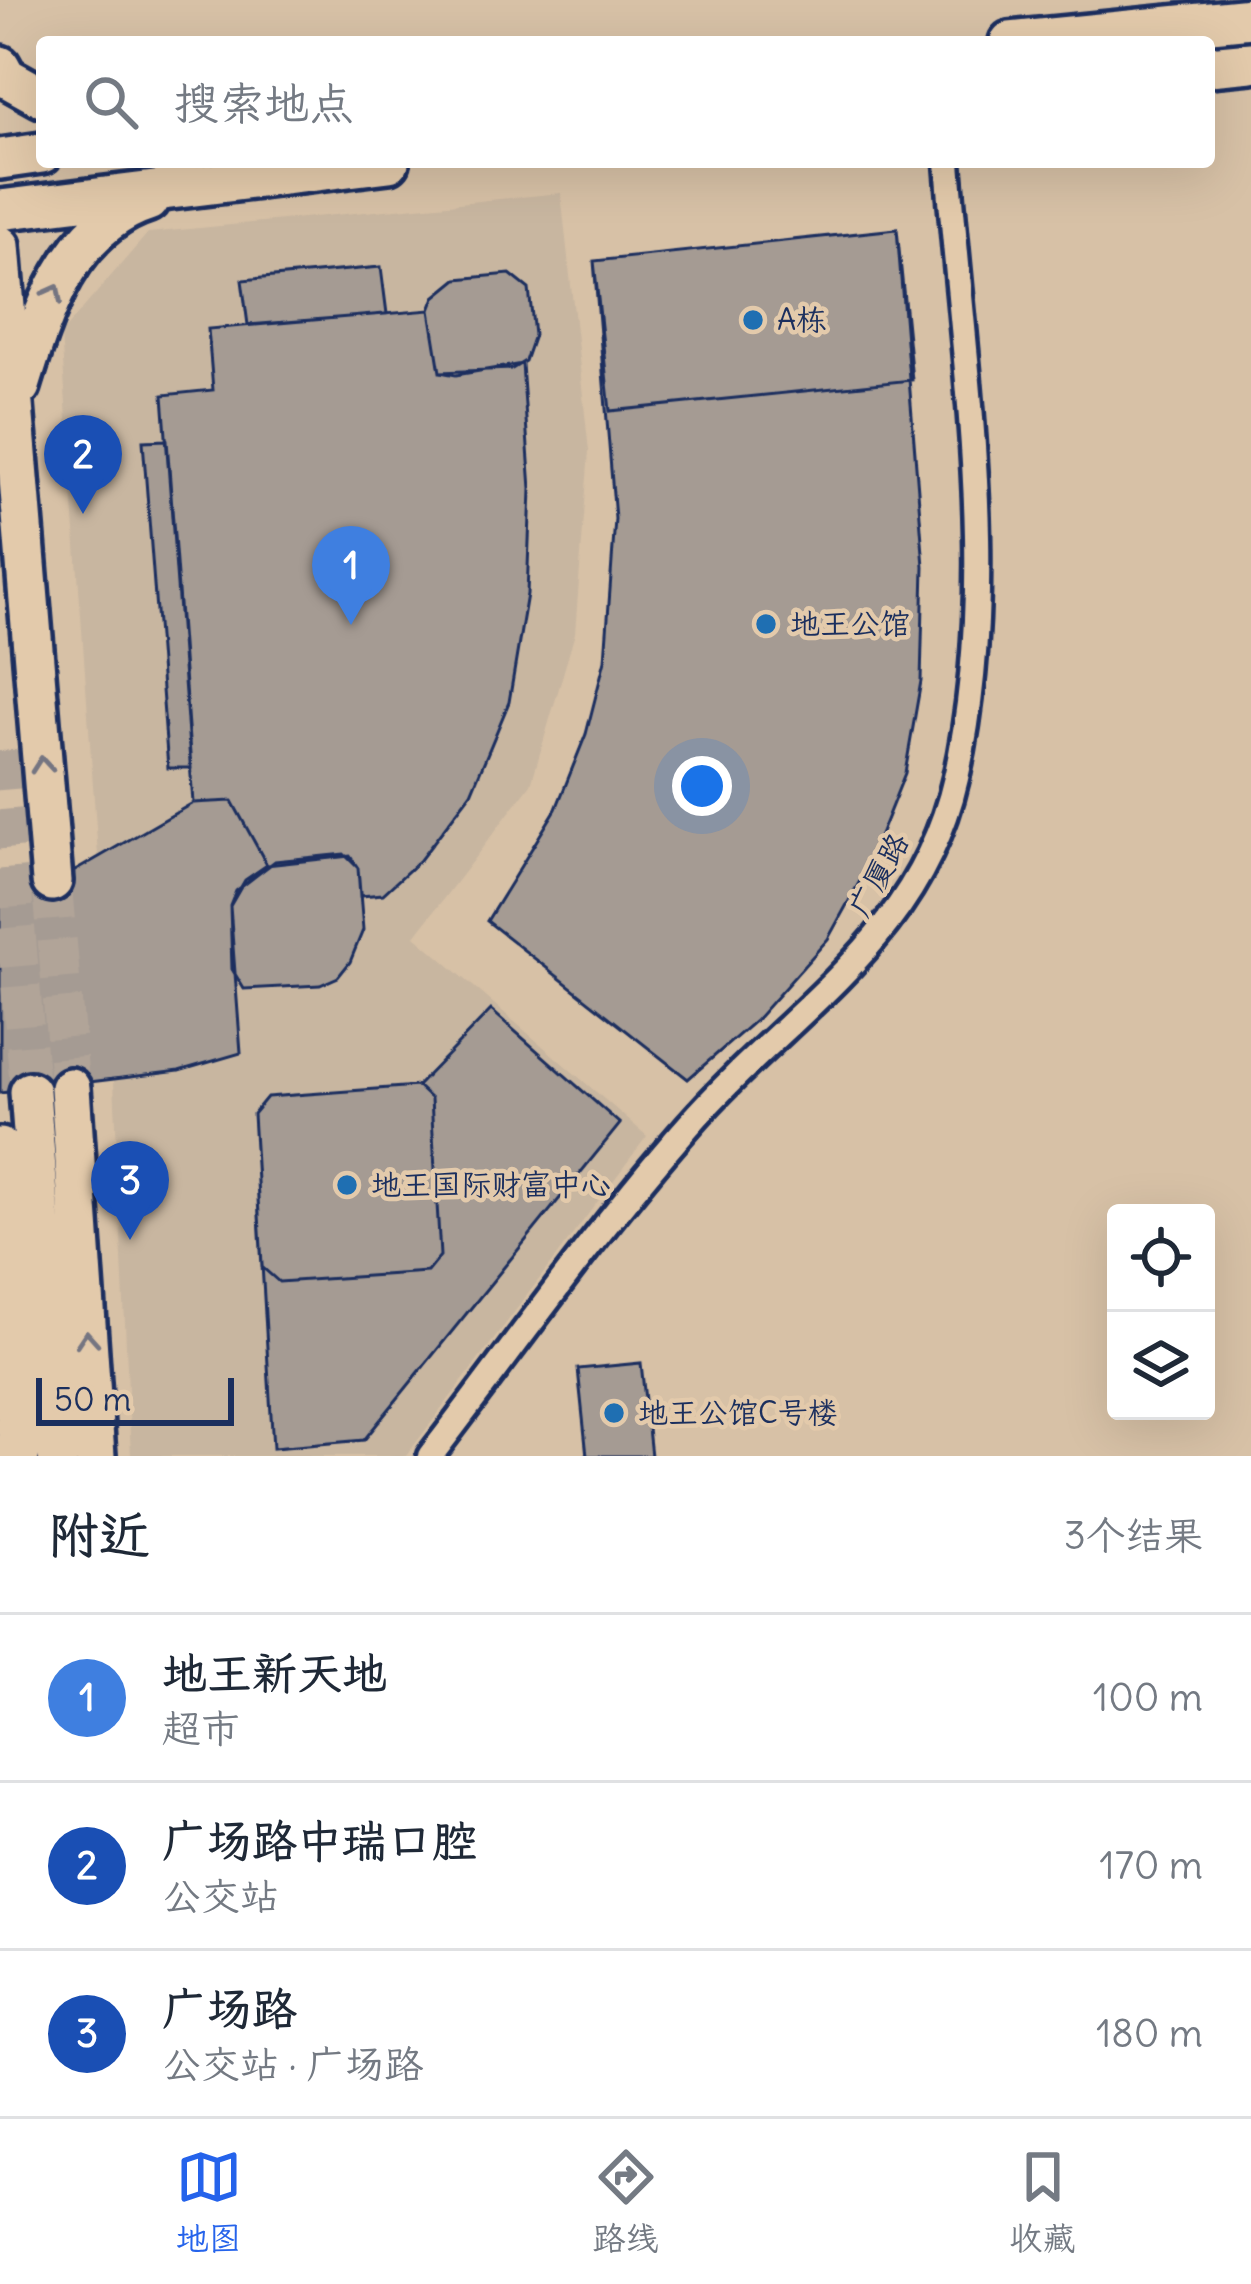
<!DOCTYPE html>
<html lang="zh">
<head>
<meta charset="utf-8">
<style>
  body { margin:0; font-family:Delius,"LXGW WenKai TC",sans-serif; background:#f2f2f3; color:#1f2937 }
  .controls { position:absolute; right:36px; bottom:36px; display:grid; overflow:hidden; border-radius:12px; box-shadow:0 12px 48px #0002 }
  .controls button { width:108px; height:108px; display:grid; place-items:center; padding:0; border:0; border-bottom:3px solid #e0e1e3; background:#fff; color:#1f2937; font:60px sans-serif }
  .scale { position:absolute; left:36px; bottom:30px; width:198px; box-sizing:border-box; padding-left:12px; border:6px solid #1b2f5e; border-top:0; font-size:33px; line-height:42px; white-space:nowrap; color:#1b2f5e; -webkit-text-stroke:9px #e3caab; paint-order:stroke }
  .you { position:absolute; left:702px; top:786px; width:42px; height:42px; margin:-30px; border:9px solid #fff; border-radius:50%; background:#1a73e8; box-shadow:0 0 0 18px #1a73e833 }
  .badge { display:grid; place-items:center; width:78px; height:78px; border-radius:50%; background:#2563eb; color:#fff; font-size:39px; font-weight:700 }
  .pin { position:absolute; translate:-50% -99px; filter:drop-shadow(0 3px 6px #0008) }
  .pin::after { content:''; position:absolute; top:63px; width:42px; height:36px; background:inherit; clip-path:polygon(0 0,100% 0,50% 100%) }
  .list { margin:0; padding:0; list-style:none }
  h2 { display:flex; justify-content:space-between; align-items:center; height:156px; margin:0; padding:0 48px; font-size:51px }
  h2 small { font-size:39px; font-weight:400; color:#747a83 }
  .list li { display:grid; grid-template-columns:78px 1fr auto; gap:36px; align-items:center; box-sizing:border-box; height:168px; padding:0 48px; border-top:3px solid #e0e1e3 }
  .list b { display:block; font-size:45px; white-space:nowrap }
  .list p { margin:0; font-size:39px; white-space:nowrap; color:#747a83 }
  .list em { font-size:39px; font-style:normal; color:#747a83 }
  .icon { flex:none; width:66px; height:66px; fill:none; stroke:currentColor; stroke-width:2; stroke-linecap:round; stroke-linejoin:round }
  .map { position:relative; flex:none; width:1251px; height:1456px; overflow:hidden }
  .search { position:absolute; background:#fff; box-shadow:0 12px 48px #0002; left:36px; right:36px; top:36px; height:132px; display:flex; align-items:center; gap:30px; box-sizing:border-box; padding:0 42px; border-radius:12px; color:#747a83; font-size:45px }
  .sheet { height:660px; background:#fff }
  nav { display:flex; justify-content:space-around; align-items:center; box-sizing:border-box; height:168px; border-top:3px solid #e0e1e3; background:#fff; font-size:33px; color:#747a83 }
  nav a { display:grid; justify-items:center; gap:6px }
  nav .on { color:#2563eb }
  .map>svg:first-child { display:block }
  .built { fill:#c8b6a0 }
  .building { fill:#a59b93; stroke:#1b2f5e; stroke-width:3 }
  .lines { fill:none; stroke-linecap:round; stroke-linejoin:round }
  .primary-tunnel { stroke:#b1a498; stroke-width:39; stroke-dasharray:39 20; stroke-linecap:butt }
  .minor-casing { stroke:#1b2f5e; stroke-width:33 }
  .primary-casing { stroke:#1b2f5e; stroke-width:48 }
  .minor { stroke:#e3caab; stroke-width:24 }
  .primary { stroke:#e3caab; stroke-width:39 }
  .oneway { stroke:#757581 }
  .poi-dot { fill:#1f6fb2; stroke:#e3caab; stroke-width:4.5 }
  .labels { text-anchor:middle; stroke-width:9; stroke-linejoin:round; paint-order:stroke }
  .poi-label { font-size:30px; fill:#1b2f5e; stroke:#e3caab; text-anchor:start }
  .street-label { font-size:30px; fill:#1b2f5e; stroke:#e3caab }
</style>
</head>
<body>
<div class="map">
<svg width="1251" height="1456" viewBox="0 0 1251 1456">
  <rect width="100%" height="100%" fill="#d7c1a6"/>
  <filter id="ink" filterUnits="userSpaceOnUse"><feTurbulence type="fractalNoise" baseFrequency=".00833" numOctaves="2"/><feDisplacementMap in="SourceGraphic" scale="24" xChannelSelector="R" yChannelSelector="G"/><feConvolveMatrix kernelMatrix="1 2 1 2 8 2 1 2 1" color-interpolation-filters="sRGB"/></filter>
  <g filter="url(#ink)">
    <!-- built -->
    <path class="built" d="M 561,193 L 589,451 L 575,633 L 531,784 L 415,936 L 647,1136 L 406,1456 L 131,1456 L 114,1081 L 61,334 L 148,233 Z"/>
    <!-- building -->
    <path class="building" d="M 897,229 L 924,566 L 921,681 L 905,773 L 866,870 L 828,939 L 755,1021 L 688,1079 L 487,921 L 556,809 L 586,734 L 605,660 L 615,519 L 594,261 Z
      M 897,229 L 912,380 L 610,411 L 594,261 Z
      M 381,267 L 387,314 L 248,325 L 242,280 Z
      M 510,274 L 529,289 L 534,335 L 525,361 L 512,369 L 440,372 L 430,310 L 435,297 L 457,279 Z
      M 430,310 L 440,372 L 456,375 L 522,364 L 531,489 L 527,594 L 509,702 L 471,793 L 420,860 L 383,894 L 360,896 L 358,868 L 350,856 L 267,865 L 232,801 L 193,803 L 163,395 L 213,390 L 208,329 Z
      M 167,440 L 191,768 L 168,768 L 143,441 Z
      M 232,801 L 267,865 L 245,880 L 230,906 L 241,1053 L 179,1071 L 0,1093 L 0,898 L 75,871 L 193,803 Z
      M 344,854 L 358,868 L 363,930 L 350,962 L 338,977 L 320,985 L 244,989 L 232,969 L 230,906 L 236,891 L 275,861 Z
      M 491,1010 L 620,1124 L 364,1440 L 273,1448 L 253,1114 L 267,1097 L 417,1086 Z
      M 417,1086 L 431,1099 L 440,1256 L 427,1272 L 279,1282 L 262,1267 L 253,1114 L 267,1097 Z
      M 641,1363 L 651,1456 L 587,1456 L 578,1369 Z"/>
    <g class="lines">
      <!-- primary-tunnel -->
      <path class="primary-tunnel" d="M 0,751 L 30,1092
        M 52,881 L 70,1088"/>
      <!-- minor casing -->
      <g class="minor-casing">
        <path id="minor" d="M 430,1456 C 515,1346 596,1230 688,1126 C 789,1010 919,942 956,778 C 1001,577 963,365 948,162"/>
      </g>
      <!-- primary casing -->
      <g class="primary-casing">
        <path id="primary" d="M 1010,42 L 1251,18
          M 0,66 L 6,77 L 42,97
          M 1209,66 L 1251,62
          M 0,159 L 42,153
          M 0,210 L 389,162
          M 0,246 L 52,881
          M 20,386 C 42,314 69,226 148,201
          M 70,1088 L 95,1456
          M 30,1092 L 58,1456
          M 0,1148 L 19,1456"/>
      </g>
      <!-- minor -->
      <use href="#minor" class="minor"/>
      <!-- primary -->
      <use href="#primary" class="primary"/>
    </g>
    <!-- one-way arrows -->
    <defs><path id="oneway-chevron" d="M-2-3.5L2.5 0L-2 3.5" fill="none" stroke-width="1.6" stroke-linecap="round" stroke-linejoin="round" transform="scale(3)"/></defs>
    <g class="oneway">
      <use href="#oneway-chevron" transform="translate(54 293) rotate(-62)"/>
      <use href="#oneway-chevron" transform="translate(42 765) rotate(-95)"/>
      <use href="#oneway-chevron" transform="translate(87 1339) rotate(-94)"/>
    </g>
  </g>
  <!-- markers -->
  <g class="poi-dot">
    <circle cx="753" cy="320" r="12"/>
    <circle cx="766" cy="624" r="12"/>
    <circle cx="347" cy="1185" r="12"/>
    <circle cx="614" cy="1413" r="12"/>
  </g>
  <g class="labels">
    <!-- poi labels -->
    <g class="poi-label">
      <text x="777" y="330">A栋</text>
      <text x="790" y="634">地王公馆</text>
      <text x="371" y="1195">地王国际财富中心</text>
      <text x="638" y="1423">地王公馆C号楼</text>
    </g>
    <!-- street labels -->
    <g class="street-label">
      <text transform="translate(879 875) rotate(-61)" y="10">广厦路</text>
    </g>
  </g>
</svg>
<div class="controls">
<button><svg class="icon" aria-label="locate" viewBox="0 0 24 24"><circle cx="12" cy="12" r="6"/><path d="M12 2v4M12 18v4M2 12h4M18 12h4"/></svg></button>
<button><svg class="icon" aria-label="layers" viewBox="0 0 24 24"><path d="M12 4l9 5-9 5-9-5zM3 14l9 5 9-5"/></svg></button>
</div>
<div class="scale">50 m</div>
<div class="you"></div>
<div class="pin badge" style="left:351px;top:625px;background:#3f7fe0">1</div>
<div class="pin badge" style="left:83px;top:514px;background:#1a4fb4">2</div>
<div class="pin badge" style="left:130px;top:1240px;background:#1a4fb4">3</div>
<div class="search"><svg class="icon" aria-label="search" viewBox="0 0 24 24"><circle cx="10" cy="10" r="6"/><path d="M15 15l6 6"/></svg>搜索地点</div>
</div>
<section class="sheet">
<h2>附近<small>3个结果</small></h2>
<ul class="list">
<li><span class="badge" style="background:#3f7fe0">1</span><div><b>地王新天地</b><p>超市</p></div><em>100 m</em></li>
<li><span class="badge" style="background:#1a4fb4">2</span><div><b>广场路中瑞口腔</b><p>公交站</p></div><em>170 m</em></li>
<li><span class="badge" style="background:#1a4fb4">3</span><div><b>广场路</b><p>公交站 · 广场路</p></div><em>180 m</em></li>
</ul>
</section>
<nav>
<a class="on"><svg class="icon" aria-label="map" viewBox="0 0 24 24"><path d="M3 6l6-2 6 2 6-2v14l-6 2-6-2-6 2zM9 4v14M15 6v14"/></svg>地图</a>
<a><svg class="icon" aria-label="directions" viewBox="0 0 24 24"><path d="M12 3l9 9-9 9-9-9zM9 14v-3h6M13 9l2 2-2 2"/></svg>路线</a>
<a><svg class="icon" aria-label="saved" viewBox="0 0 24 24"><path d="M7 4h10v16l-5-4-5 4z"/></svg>收藏</a>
</nav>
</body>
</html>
